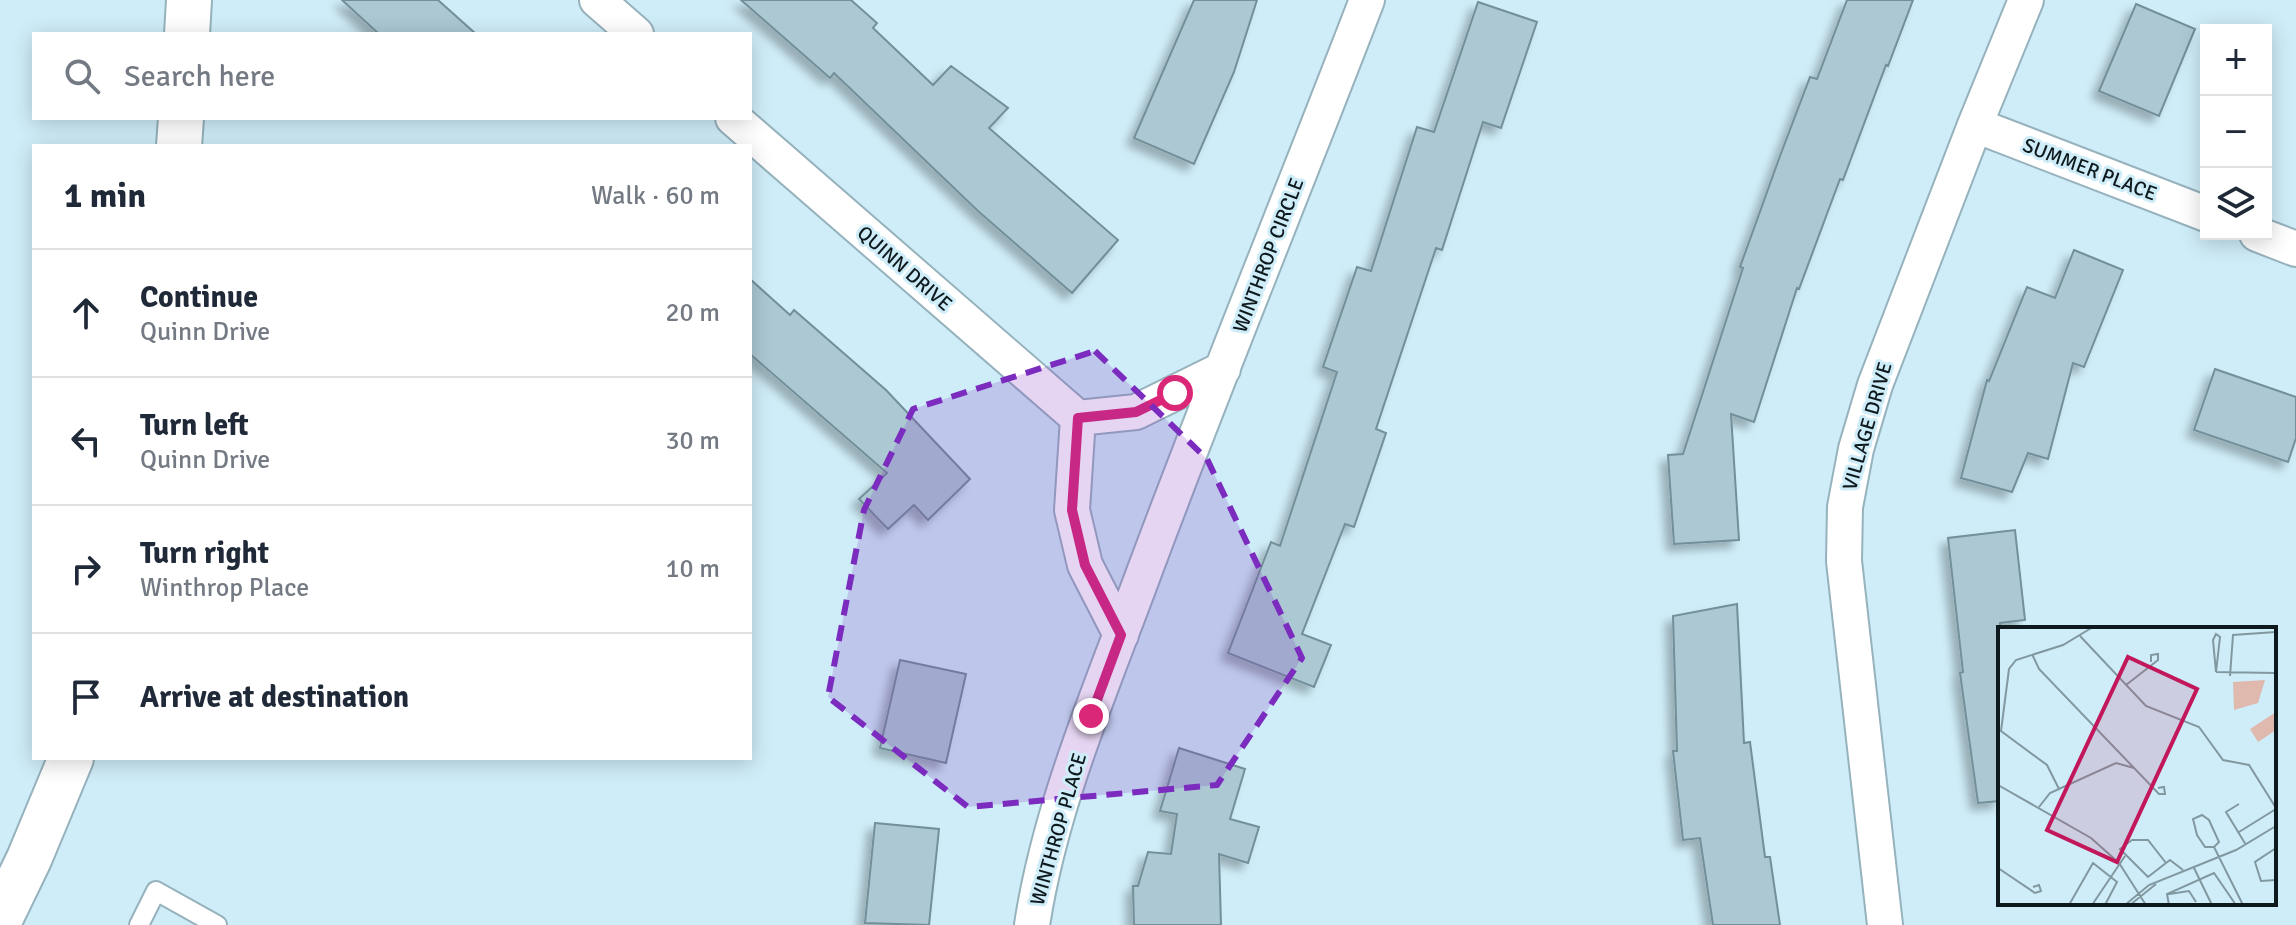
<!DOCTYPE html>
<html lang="en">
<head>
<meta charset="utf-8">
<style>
  body { margin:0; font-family:Signika,sans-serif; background:#f2f2f3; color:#1f2937 }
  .controls { position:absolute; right:24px; top:24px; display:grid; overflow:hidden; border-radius:0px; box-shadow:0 4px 20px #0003 }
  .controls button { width:72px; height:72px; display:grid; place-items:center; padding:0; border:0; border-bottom:2px solid #e0e1e3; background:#fff; color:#1f2937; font:40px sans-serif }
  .stop { position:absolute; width:24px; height:24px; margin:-18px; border:6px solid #db2777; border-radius:50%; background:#fff }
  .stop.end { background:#db2777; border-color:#fff; box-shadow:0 2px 8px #0008 }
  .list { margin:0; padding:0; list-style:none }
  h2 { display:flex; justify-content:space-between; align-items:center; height:104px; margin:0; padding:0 32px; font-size:34px }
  h2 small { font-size:26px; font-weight:400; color:#747a83 }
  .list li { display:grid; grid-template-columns:52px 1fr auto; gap:24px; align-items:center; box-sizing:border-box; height:128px; padding:0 32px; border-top:2px solid #e0e1e3 }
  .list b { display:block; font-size:30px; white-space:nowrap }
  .list p { margin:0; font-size:26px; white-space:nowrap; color:#747a83 }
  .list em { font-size:26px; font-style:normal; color:#747a83 }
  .icon { flex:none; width:44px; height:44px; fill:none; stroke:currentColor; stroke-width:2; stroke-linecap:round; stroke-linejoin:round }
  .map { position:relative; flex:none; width:2296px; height:925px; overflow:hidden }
  .search { position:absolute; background:#fff; box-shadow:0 4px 20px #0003; left:32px; top:32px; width:720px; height:88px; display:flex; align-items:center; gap:20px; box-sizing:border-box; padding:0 28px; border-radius:0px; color:#747a83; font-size:30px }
  .panel { position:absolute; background:#fff; box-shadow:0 4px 20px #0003; left:32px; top:144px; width:720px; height:616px; border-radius:0px }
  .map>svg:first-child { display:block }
  .building { fill:#abc8d3; stroke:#738f99; stroke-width:2; filter:url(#shadow) }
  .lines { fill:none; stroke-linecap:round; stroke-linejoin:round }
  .lane-casing { stroke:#96b2bd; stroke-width:22 }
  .street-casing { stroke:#96b2bd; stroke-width:38 }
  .secondary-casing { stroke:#96b2bd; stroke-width:48 }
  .lane { stroke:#fff; stroke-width:18 }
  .street { stroke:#fff; stroke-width:34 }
  .secondary { stroke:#fff; stroke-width:44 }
  .route { stroke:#db2777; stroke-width:10 }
  .marked { fill:#7b2cbf; fill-opacity:0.2; stroke:#7b2cbf; stroke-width:6; stroke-dasharray:16 10; stroke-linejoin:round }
  .labels { text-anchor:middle; stroke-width:6; stroke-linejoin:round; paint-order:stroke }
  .street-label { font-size:20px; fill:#0e191d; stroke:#cfedf8 }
  .inset-road { fill:none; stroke:#8298a0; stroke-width:2 }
  .view { fill:#c2185b; fill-opacity:0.15; stroke:#c2185b; stroke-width:4 }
  .inset-edge { fill:none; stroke:#0e191d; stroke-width:4 }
</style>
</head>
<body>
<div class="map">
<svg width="2296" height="925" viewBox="0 0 2296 925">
  <defs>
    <filter id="shadow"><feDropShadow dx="-7" dy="7" stdDeviation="4" flood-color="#0004"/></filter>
  </defs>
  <rect width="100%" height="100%" fill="#cfedf8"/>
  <!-- building -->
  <path class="building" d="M 342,0 L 438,0 L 476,34 L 379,34 Z
    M 741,0 L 851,0 L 877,23 L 873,28 L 933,85 L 951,66 L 1008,108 L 989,128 L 1118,240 L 1072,293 L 978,211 L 834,73 L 830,78 Z
    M 1194,0 L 1257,0 L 1234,72 L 1194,164 L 1134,138 Z
    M 1847,0 L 1913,0 L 1888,66 L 1886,65 L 1843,180 L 1840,179 L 1799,289 L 1797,288 L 1754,422 L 1731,414 L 1739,540 L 1674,544 L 1668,455 L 1683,454 L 1743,268 L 1740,267 L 1780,156 L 1810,77 L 1817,79 Z
    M 1478,2 L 1537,22 L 1501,128 L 1483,122 L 1442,250 L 1436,248 L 1376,429 L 1386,433 L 1354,527 L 1345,524 L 1302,634 L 1331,645 L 1314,687 L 1228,653 L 1271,542 L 1280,546 L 1337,372 L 1323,367 L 1357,267 L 1371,271 L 1417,127 L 1434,132 Z
    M 2136,4 L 2195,29 L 2159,116 L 2099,91 Z
    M 2074,250 L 2123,270 L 2084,367 L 2073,363 L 2048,459 L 2028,453 L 2012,492 L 1961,478 L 1987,380 L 1989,381 L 2027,287 L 2055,298 Z
    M 750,279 L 790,315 L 794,310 L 886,390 L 970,479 L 928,520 L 914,505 L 888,529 L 859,499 L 887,473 L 750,354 Z
    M 2215,369 L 2296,397 L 2296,438 L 2288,462 L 2194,430 Z
    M 2015,530 L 2025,620 L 2000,623 L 2000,801 L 1978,803 L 1960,673 L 1963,672 L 1948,538 Z
    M 1737,604 L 1744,743 L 1750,742 L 1765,857 L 1770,857 L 1780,925 L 1713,925 L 1700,838 L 1683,840 L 1673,751 L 1677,751 L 1673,616 Z
    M 900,660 L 966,674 L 946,763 L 880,748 Z
    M 1179,748 L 1245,769 L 1230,819 L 1259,827 L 1248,863 L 1219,854 L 1221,925 L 1134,925 L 1133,886 L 1138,886 L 1148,852 L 1171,854 L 1177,814 L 1160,811 Z
    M 875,823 L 939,829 L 929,925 L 865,923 Z"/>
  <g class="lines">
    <!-- lane casing -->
    <g class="lane-casing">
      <path id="lane" d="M 139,925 L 156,891 L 217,925"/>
    </g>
    <!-- street casing -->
    <g class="street-casing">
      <path id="street" d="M 597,0 L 636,34
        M 733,118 L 1078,418 L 1136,412 L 1223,369
        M 1975,125 L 2206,214
        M 2257,234 L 2296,249
        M 1078,418 L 1072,510 L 1085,565 L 1121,635
        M 1032,925 C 1050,808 1098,696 1139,586 C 1212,389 1292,195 1367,0
        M 1885,925 L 1844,561 L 1845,507 L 1856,449 L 1875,385 L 1975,125 L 2026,0"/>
    </g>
    <!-- secondary casing -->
    <g class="secondary-casing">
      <path id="secondary" d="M 187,34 L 189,0
        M 179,146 L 181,118
        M 0,919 L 29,859 L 71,758"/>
    </g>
    <!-- lane -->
    <use href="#lane" class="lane"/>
    <!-- street -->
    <use href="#street" class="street"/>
    <!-- secondary -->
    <use href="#secondary" class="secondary"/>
  </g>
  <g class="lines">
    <!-- route -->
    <path class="route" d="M 1091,716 L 1121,635 L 1085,565 L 1072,510 L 1078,418 L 1136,412 L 1175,393"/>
  </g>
  <!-- marked area -->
  <path class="marked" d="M 1095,351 L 1207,459 L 1302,658 L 1217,785 L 968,807 L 828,697 L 864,510 L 913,409 Z"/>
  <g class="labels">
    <!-- street labels -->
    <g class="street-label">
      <text transform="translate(2090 169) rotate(21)" y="7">SUMMER PLACE</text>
      <text transform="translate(1268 255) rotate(-69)" y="7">WINTHROP CIRCLE</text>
      <text transform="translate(905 268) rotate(41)" y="7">QUINN DRIVE</text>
      <text transform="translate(1867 426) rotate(-74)" y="7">VILLAGE DRIVE</text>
      <text transform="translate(1058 829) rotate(-74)" y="7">WINTHROP PLACE</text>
    </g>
  </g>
  <!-- overview -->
  <g transform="translate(1998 627)">
    <rect width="278" height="278" fill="#cfedf8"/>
    <path d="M 267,53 L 260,76 L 236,83 L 235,55 ZM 278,85 L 278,103 L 260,115 L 252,102 Z" fill="#dfb9ad"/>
    <path class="inset-road" d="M 218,7 L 222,10 L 218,45 L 215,13 ZM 82,9 L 148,79 L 201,100 L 225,133 L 251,138 L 278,181M 34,27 L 41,42 L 161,167 L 167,167 L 166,160 L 160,161M 218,45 L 278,46M 232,49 L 235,8 L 278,5M 128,58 L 160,33 L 160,27 L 153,28 L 153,35M 0,158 L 93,211 L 121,236 L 148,278M 61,162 L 49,138 L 3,104 L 11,42 L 18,33 L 65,18 L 95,0M 241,177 L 228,185 L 248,218M 41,180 L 52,166 L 118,136 L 136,141M 241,205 L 278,182M 216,220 L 221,215 L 211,193 L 204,188 L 195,192 L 199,208 L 207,220 L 216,220 L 245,278M 278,221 L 257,235 L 263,254 L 278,253M 168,236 L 150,213 L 134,213 L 122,222 L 150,250 L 168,236 L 172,233 L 185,243M 0,241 L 37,266 L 43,264 L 41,258 L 35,260M 196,241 L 214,278M 171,267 L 191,264 L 198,275M 71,278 L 95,236 L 119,255 L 107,278M 94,278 L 127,229M 127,278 L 151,258 L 238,223 L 278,199M 132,278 L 158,257M 171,278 L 169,267 L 216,246 L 238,278"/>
    <path class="view" d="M 130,30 L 199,62 L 119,235 L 49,203 Z"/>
    <rect width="278" height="278" class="inset-edge"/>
  </g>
</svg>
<div class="controls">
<button>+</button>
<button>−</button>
<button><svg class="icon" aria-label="layers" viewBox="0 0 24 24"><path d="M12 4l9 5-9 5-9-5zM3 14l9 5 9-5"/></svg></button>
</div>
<div class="stop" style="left:1175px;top:393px"></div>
<div class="stop end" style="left:1091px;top:716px"></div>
<div class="search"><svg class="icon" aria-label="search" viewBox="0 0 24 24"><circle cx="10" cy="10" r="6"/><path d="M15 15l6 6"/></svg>Search here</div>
<section class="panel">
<h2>1 min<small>Walk · 60 m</small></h2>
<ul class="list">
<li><svg class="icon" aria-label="ahead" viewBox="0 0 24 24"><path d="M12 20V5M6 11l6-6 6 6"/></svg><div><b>Continue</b><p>Quinn Drive</p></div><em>20 m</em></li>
<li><svg class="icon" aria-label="left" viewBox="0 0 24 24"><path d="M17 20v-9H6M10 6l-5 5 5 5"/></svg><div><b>Turn left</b><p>Quinn Drive</p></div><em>30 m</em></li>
<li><svg class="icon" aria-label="right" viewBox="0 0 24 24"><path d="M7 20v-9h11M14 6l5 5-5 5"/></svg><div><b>Turn right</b><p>Winthrop Place</p></div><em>10 m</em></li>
<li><svg class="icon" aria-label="arrive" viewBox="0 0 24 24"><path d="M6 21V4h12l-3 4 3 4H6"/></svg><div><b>Arrive at destination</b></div></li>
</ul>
</section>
</div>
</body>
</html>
